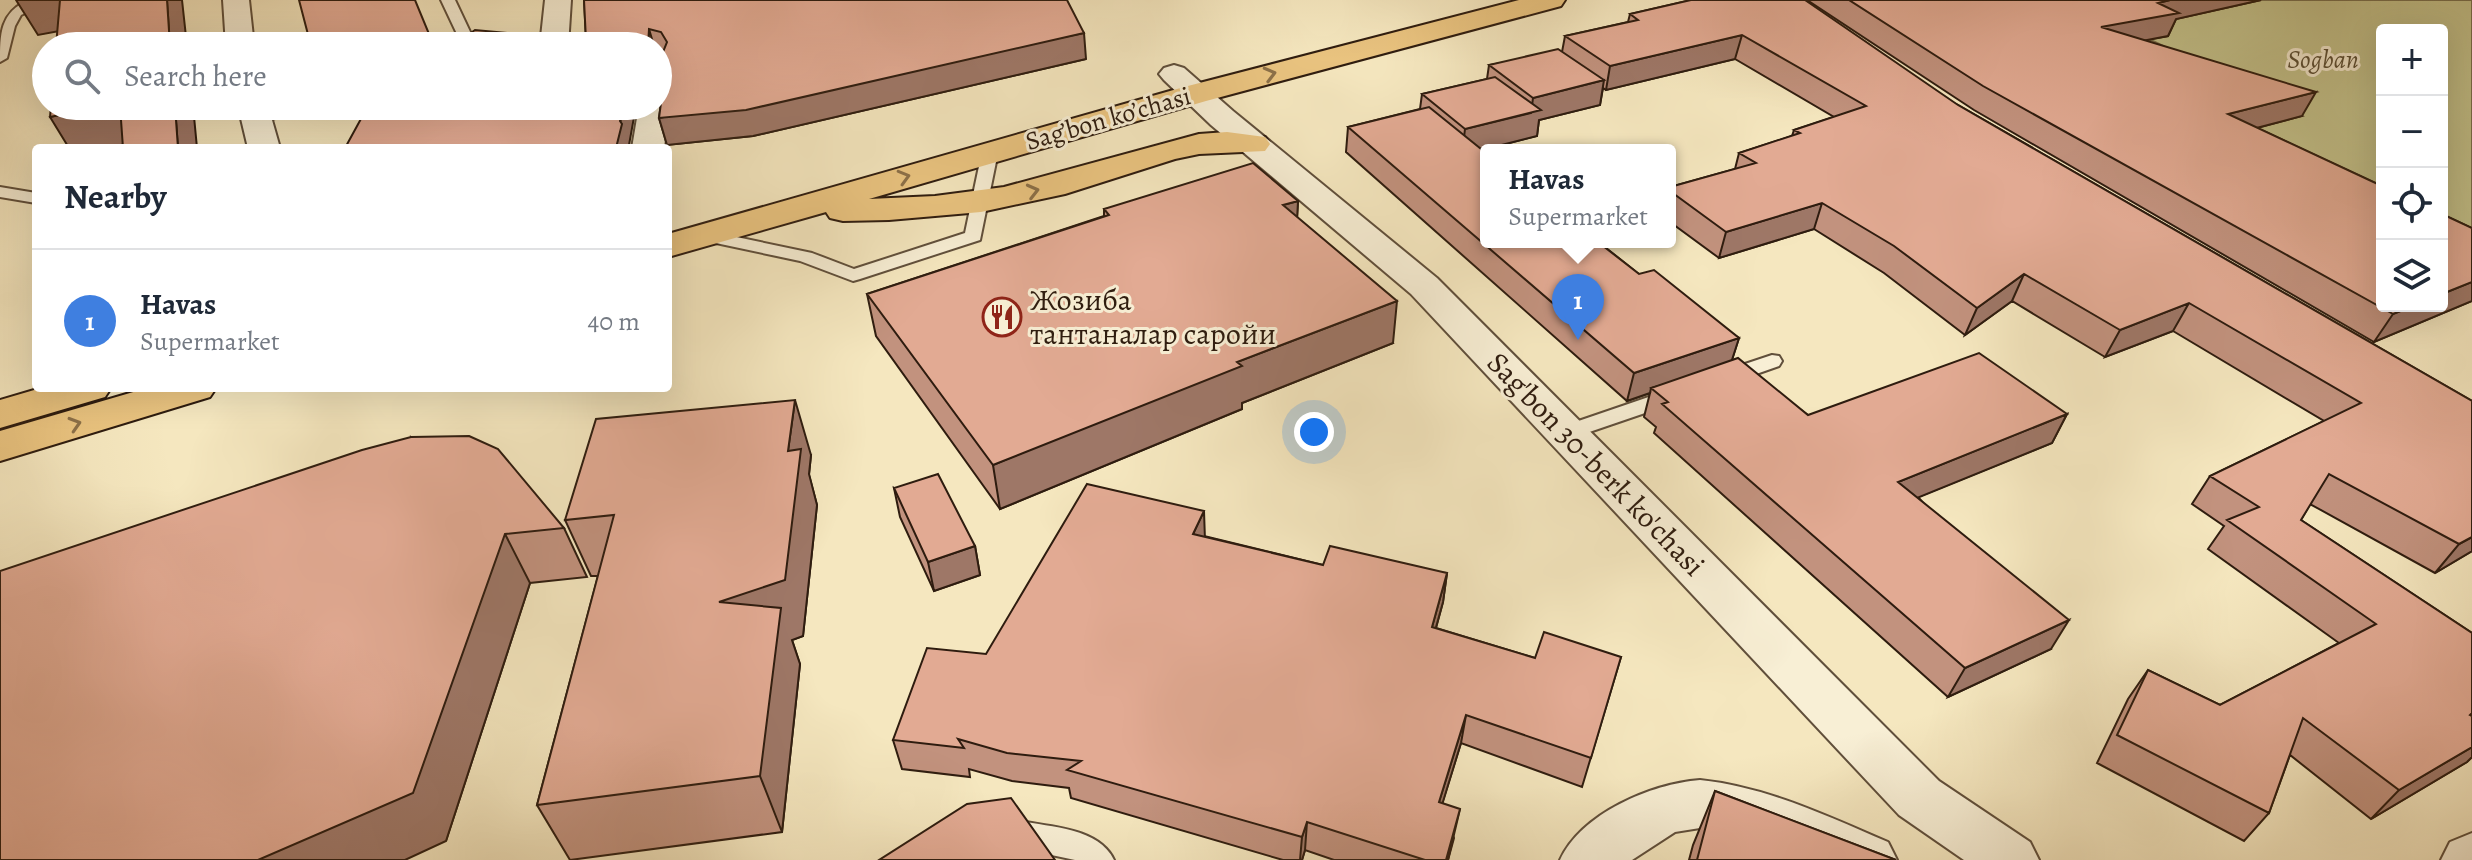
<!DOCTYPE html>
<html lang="en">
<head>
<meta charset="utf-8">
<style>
  body { margin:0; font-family:Alegreya,serif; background:#f6f6f7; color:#1f2937 }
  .controls { position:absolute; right:24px; top:24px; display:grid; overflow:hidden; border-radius:8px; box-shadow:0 8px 32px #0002 }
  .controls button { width:72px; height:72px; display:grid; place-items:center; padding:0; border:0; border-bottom:2px solid #e0e1e3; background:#fff; color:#1f2937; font:40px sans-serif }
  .you { position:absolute; left:1314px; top:432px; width:28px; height:28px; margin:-20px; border:6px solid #fff; border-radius:50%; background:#1a73e8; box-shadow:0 0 0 12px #1a73e833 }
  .badge { display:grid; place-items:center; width:52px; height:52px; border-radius:50%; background:#1a73e8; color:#fff; font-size:26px; font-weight:700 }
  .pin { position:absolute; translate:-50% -66px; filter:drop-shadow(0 2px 4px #0008) }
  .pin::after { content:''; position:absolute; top:42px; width:28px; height:24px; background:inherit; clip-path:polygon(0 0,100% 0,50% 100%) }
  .popup { position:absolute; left:1480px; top:144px; width:196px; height:104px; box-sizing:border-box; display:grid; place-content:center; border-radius:8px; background:#fff; filter:drop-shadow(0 2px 6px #0005); font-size:26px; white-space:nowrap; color:#747a83 }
  .popup b { font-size:30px; color:#1f2937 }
  .popup::after { content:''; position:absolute; left:50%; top:100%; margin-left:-16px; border:16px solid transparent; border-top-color:#fff }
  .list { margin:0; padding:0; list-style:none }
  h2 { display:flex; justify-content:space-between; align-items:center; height:104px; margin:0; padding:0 32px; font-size:34px }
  h2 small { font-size:26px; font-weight:400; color:#747a83 }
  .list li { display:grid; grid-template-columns:52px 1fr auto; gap:24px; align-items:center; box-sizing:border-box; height:144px; padding:0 32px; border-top:2px solid #e0e1e3 }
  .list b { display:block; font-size:30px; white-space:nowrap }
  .list p { margin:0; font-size:26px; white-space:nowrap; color:#747a83 }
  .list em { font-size:26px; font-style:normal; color:#747a83 }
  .icon { flex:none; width:44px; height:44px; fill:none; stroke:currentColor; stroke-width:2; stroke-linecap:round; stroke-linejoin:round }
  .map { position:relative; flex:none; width:2472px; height:860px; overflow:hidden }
  .search { position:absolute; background:#fff; box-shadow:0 8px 32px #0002; left:32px; top:32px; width:640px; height:88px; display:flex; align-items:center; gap:20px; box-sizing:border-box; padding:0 28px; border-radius:44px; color:#747a83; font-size:30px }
  .panel { position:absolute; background:#fff; box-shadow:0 8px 32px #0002; left:32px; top:144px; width:640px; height:248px; border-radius:8px }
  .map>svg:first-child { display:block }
  .green { fill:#c4c38c; stroke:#79704e; stroke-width:2 }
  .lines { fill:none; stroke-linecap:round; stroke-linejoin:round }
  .service-casing { stroke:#604f3b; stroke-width:4 }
  .minor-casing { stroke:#604f3b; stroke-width:4 }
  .primary-casing { stroke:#2e1c0f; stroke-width:4 }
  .service { fill:#f8efd5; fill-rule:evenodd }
  .minor { fill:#f8efd5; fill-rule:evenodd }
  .primary { fill:#eac480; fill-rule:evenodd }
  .wall { fill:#c2927e; stroke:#2e1c0f; stroke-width:2 }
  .shaded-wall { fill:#9e7767; stroke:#2e1c0f; stroke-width:2 }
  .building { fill:#e2aa93; stroke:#2e1c0f; stroke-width:2 }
  .oneway { stroke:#8c7048 }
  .labels { text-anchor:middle; stroke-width:6; stroke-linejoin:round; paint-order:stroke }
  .far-park-label { font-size:26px; font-style:italic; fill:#5b4e34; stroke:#f8efd5 }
  .far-street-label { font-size:26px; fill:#2e1c0f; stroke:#f8efd5 }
  .poi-label { font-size:30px; fill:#2e1c0f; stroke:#f8efd5; text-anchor:start }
  .street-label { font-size:30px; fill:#2e1c0f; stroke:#f8efd5 }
</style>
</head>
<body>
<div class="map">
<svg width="2472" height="860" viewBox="0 0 2472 860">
  <rect width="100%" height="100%" fill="#f5e7bf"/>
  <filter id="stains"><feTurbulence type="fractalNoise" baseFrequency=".0025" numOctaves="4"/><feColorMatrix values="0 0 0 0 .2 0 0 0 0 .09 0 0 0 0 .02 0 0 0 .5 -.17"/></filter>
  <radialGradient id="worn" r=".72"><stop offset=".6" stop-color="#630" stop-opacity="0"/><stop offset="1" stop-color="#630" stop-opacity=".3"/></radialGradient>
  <!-- green -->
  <path class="green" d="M 2242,0 L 2472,0 L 2472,252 L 2442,236 L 2442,30 L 2382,30 L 2382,205 L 2233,128 L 2289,107 L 2124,27 Z"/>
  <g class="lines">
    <!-- service casing -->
    <g class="service-casing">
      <path id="service" d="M 29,0 L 54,0 L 21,15 L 15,26 L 7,58 L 0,62 C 0,34 0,12 29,0 Z
        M 441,0 L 455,0 L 472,36 L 470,46 L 456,46 L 458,36 Z
        M 285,106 L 312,106 L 310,109 L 256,123 L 248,118 L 250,115 Z
        M 990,147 L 998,152 L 980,240 L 860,279 L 853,281 L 800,261 L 697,239 L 694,235 L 703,230 L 812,253 L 854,269 L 965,233 L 982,152 Z
        M 0,187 L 36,193 L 36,203 L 0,197 Z
        M 1772,355 L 1779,356 L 1782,361 L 1779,366 L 1722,386 L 1711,379 L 1715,374 Z
        M 1675,388 L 1683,390 L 1686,395 L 1683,400 L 1566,440 L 1558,438 L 1555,433 L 1558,428 Z
        M 1020,821 C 1051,827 1099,828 1114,860 L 1075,860 L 1000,844 L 995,835 L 1000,826 Z"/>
    </g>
    <!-- minor casing -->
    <g class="minor-casing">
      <path id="minor" d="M 223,0 L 249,0 L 254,46 L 226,46 Z
        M 545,0 L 571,0 L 568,46 L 540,46 Z
        M 1174,65 L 1184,68 L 1233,111 L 1437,278 L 1939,781 L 2030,842 L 2039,860 L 1964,860 L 1899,815 L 1411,294 L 1211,125 L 1164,80 L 1159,74 L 1164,68 Z
        M 658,98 L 665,100 L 669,106 L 664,148 L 632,148 L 639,106 L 658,106 Z
        M 238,106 L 268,106 L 280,148 L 248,148 Z
        M 1700,780 C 1767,787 1827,816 1888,842 L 1897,860 L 1807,860 L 1749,837 L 1700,828 L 1675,832 L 1632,860 L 1560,860 C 1582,813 1651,784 1700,780 Z
        M 2472,833 L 2472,860 L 2441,860 L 2450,842 Z"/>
    </g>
    <!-- primary casing -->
    <g class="primary-casing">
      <path id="primary" d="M 1519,0 L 1565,0 L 1561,6 L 1206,101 L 869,199 L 935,196 L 1004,187 L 1199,134 L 1227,132 L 1265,137 L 1270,144 L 1265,151 L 1199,154 L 1175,159 L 1065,194 L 981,212 L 889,220 L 843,221 L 830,218 L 826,212 L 668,257 L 668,234 L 1184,87 Z
        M 41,388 L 111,388 L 105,397 L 0,428 L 0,400 Z
        M 147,388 L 216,388 L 210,397 L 0,461 L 0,431 Z"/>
    </g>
    <!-- service -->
    <use href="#service" class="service"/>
    <!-- minor -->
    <use href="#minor" class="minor"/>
    <!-- primary -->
    <use href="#primary" class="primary"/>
  </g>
  <!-- wall -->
  <path class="wall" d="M 584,0 L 1086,59 L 753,136 L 667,145 L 659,118 L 662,96 L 658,96 L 658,46 L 452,46 L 586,40 Z
    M 1691,0 L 1958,105 L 2472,401 L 2472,551 L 2435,573 L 2310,504 L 2301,520 L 2472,633 L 2472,757 L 2467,762 L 2371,819 L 2290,755 L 2269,813 L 2244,841 L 2097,763 L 2128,699 L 2148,670 L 2220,705 L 2339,643 L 2208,549 L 2224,526 L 2192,504 L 2210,476 L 2324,421 L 2173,331 L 2105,357 L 2012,301 L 1965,335 L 1884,273 L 1814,229 L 1719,258 L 1670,222 L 1670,187 L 1735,169 L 1739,153 L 1792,136 L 1794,130 L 1834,117 L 1735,59 L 1606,90 L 1603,88 L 1600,105 L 1539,120 L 1537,136 L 1482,150 L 1639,274 L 1739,338 L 1732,360 L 1808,415 L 2067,414 L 2052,443 L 1918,497 L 2051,649 L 1948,697 L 1654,433 L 1656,427 L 1644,417 L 1650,393 L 1627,401 L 1346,152 L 1348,127 L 1420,109 L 1422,94 L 1487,79 L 1489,65 L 1562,52 L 1565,36 L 1628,22 L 1630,14 Z
    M 1807,0 L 2261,0 L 2176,19 L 2168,36 L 2145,40 L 2302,116 L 2257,128 L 2472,228 L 2472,301 L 2374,342 L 1974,110 Z
    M 1298,201 L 1297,217 L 1393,343 L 1242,403 L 1242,409 L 1000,509 L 876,336 L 867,294 L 1104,216 L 1104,209 Z
    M 411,437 L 564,528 L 587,577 L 530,583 L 446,841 Z
    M 811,455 L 809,475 L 817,505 L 803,636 L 792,640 L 800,664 L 782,832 L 570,860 L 537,805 L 598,576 L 591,576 L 565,520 Z
    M 894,488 L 975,546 L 980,575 L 934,591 L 900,517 Z
    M 1204,536 L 1323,565 L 1447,573 L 1443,602 L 1436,628 L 1535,658 L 1621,657 L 1582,787 L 1461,743 L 1442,804 L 1454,838 L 1448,860 L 1334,860 L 1305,850 L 1302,860 L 1283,860 L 1071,798 L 1069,788 L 1012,781 L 969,769 L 970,777 L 902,769 L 893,740 Z
    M 1715,791 L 1896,860 L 1689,860 L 1693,845 Z"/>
  <!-- shaded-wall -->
  <path class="shaded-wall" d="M 16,0 L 65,0 L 81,27 L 38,35 Z
    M 167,0 L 182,0 L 187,46 L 170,46 Z
    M 2170,0 L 2261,0 L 2176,19 L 2168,36 L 2090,51 L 2101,27 L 2158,3 Z
    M 649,29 L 654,46 L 648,46 Z
    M 1084,33 L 1086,59 L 753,136 L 667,145 L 659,118 Z
    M 1742,35 L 1735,59 L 1606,90 L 1610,66 Z
    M 1604,80 L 1600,105 L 1539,120 L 1537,136 L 1462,155 L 1465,129 L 1531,113 L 1533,98 Z
    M 2316,92 L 2302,116 L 2214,139 L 2228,114 Z
    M 102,106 L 122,106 L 142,140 L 108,148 L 69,148 L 50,117 Z
    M 175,106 L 193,106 L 197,148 L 178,148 Z
    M 623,106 L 636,106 L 629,145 L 630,148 L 616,148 Z
    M 1298,201 L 1296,241 L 1283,205 Z
    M 1822,203 L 1814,229 L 1719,258 L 1726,232 Z
    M 2024,274 L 2012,301 L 1965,335 L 1977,308 Z
    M 2472,282 L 2472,301 L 2374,342 L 2393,314 L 2413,306 L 2442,306 L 2442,294 Z
    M 1397,301 L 1393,343 L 1242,403 L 1242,409 L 1000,509 L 993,465 L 1237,362 Z
    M 2189,303 L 2173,331 L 2105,357 L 2120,330 Z
    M 1739,338 L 1730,366 L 1651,388 L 1650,393 L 1627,401 L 1634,373 Z
    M 795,400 L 811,455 L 809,474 L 817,505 L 803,636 L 792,640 L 800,664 L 782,832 L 760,776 L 719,602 L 788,451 Z
    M 2067,414 L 2052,443 L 1885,511 L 1898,482 Z
    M 1204,511 L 1205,540 L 1193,534 Z
    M 505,534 L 530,583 L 446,841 L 405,860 L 258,860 Z
    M 2472,537 L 2472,551 L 2435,573 L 2459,544 Z
    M 975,546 L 980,575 L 934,591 L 928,562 Z
    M 1447,573 L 1443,602 L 1428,656 L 1432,627 Z
    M 2069,620 L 2051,649 L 1948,697 L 1965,668 Z
    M 1466,715 L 1461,743 L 1434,831 L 1439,802 Z
    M 2472,747 L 2472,757 L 2467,762 L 2371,819 L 2399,790 Z
    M 1460,809 L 1448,860 L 1446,860 Z
    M 1307,822 L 1305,850 L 1302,860 L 1300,860 L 1302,837 Z"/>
  <!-- building -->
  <path class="building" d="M 60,0 L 167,0 L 170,46 L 56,46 Z
    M 299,0 L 415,0 L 434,46 L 311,46 Z
    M 584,0 L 1067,0 L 1084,33 L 746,110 L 659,118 L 664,80 L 658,71 L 658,54 L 663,52 L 667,42 L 661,32 L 649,29 L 648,46 L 452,46 L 475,30 L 586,40 Z
    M 1691,0 L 1805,0 L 1958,105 L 2472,401 L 2472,537 L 2459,544 L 2329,474 L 2301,520 L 2472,633 L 2472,713 L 2470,715 L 2472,716 L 2472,747 L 2399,790 L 2303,718 L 2269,813 L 2117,735 L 2148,670 L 2220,705 L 2376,624 L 2227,520 L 2259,507 L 2210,476 L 2361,403 L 2189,303 L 2120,330 L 2024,274 L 1977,308 L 1894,246 L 1822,203 L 1726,232 L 1670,191 L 1670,187 L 1756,163 L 1739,153 L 1800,133 L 1794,130 L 1866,106 L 1742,35 L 1610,66 L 1565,36 L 1638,20 L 1630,14 Z
    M 1849,0 L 2170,0 L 2158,3 L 2179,13 L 2101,27 L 2316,92 L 2228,114 L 2382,186 L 2382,306 L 2413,306 L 2393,314 L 1983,86 Z
    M 1558,49 L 1604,80 L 1533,98 L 1489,65 Z
    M 1495,77 L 1541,110 L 1465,129 L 1422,94 Z
    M 51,106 L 102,106 L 50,117 Z
    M 120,106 L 175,106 L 178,148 L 123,148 Z
    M 368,106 L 623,106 L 620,121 L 622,124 L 616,148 L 345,148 Z
    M 1429,107 L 1486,153 L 1486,242 L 1598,242 L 1639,274 L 1654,270 L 1739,338 L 1634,373 L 1348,127 Z
    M 1253,163 L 1298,201 L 1283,205 L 1397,301 L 1237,362 L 1242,366 L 993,465 L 867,294 L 1109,215 L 1104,209 Z
    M 2442,214 L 2472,228 L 2472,282 L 2442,294 Z
    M 1979,353 L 2067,414 L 1898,482 L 2069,620 L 1965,668 L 1662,404 L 1668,402 L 1651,388 L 1738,358 L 1808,415 Z
    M 795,400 L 788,451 L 801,449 L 785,580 L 719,602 L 781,608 L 760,776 L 537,805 L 614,515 L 565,520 L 596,419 Z
    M 469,436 L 498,449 L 564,528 L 505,534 L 413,793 L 258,860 L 0,860 L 0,571 L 362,450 L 411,437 Z
    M 938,474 L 975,546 L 928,562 L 894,488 Z
    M 1087,484 L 1204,511 L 1193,534 L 1323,565 L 1330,546 L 1447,573 L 1432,627 L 1535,658 L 1544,632 L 1621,657 L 1591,758 L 1466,715 L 1439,802 L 1460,809 L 1446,860 L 1425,860 L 1307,822 L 1302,837 L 1067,770 L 1081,761 L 1007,753 L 958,739 L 964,748 L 893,740 L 927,648 L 986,654 Z
    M 1715,791 L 1896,860 L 1697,860 Z
    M 1011,798 L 1055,860 L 879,860 L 967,804 Z"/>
  <!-- one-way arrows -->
  <defs><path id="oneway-chevron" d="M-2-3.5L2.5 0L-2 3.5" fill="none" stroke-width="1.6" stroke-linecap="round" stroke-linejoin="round" transform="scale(2)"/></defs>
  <g class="oneway">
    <use href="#oneway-chevron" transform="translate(1270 74) rotate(-15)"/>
    <use href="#oneway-chevron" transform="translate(904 177) rotate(-16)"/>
    <use href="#oneway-chevron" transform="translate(1033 191) rotate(-14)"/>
    <use href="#oneway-chevron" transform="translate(75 424) rotate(-17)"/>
  </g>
  <!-- icons -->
  <defs>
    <g id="restaurant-ring" transform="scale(2)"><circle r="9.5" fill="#f8efd5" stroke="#8f2418" stroke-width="1.5"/><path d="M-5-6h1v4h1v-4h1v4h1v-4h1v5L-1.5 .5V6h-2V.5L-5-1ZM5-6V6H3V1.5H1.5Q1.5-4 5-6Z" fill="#8f2418"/></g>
  </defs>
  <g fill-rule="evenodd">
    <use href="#restaurant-ring" x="1002" y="317"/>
  </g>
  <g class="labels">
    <!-- far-park labels -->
    <g class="far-park-label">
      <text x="2323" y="68">Sogban</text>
    </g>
    <!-- far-street labels -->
    <g class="far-street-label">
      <text transform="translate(1108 118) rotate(-16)" y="9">Sag’bon ko’chasi</text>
    </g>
    <!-- poi labels -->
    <g class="poi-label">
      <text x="1030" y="310">Жозиба<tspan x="1030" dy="34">тантаналар саройи</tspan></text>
    </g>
    <!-- street labels -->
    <g class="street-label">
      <text transform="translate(1596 464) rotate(46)" y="10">Sag'bon 30-berk ko'chasi</text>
    </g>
  </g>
  <rect width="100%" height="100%" filter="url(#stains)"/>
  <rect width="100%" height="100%" fill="url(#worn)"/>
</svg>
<div class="controls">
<button>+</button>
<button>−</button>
<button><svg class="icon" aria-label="locate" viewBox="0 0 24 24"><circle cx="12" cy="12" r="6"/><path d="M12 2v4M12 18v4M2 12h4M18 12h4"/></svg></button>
<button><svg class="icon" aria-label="layers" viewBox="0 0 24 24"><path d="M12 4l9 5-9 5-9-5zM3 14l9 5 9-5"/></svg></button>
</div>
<div class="you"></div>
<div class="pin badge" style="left:1578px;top:340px;background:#3f7fe0">1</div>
<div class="popup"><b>Havas</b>Supermarket</div>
<div class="search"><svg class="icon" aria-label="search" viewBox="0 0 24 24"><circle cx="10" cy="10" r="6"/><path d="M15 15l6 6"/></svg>Search here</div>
<section class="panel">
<h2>Nearby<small></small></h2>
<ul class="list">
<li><span class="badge" style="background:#3f7fe0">1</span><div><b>Havas</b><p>Supermarket</p></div><em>40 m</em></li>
</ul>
</section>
</div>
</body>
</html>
